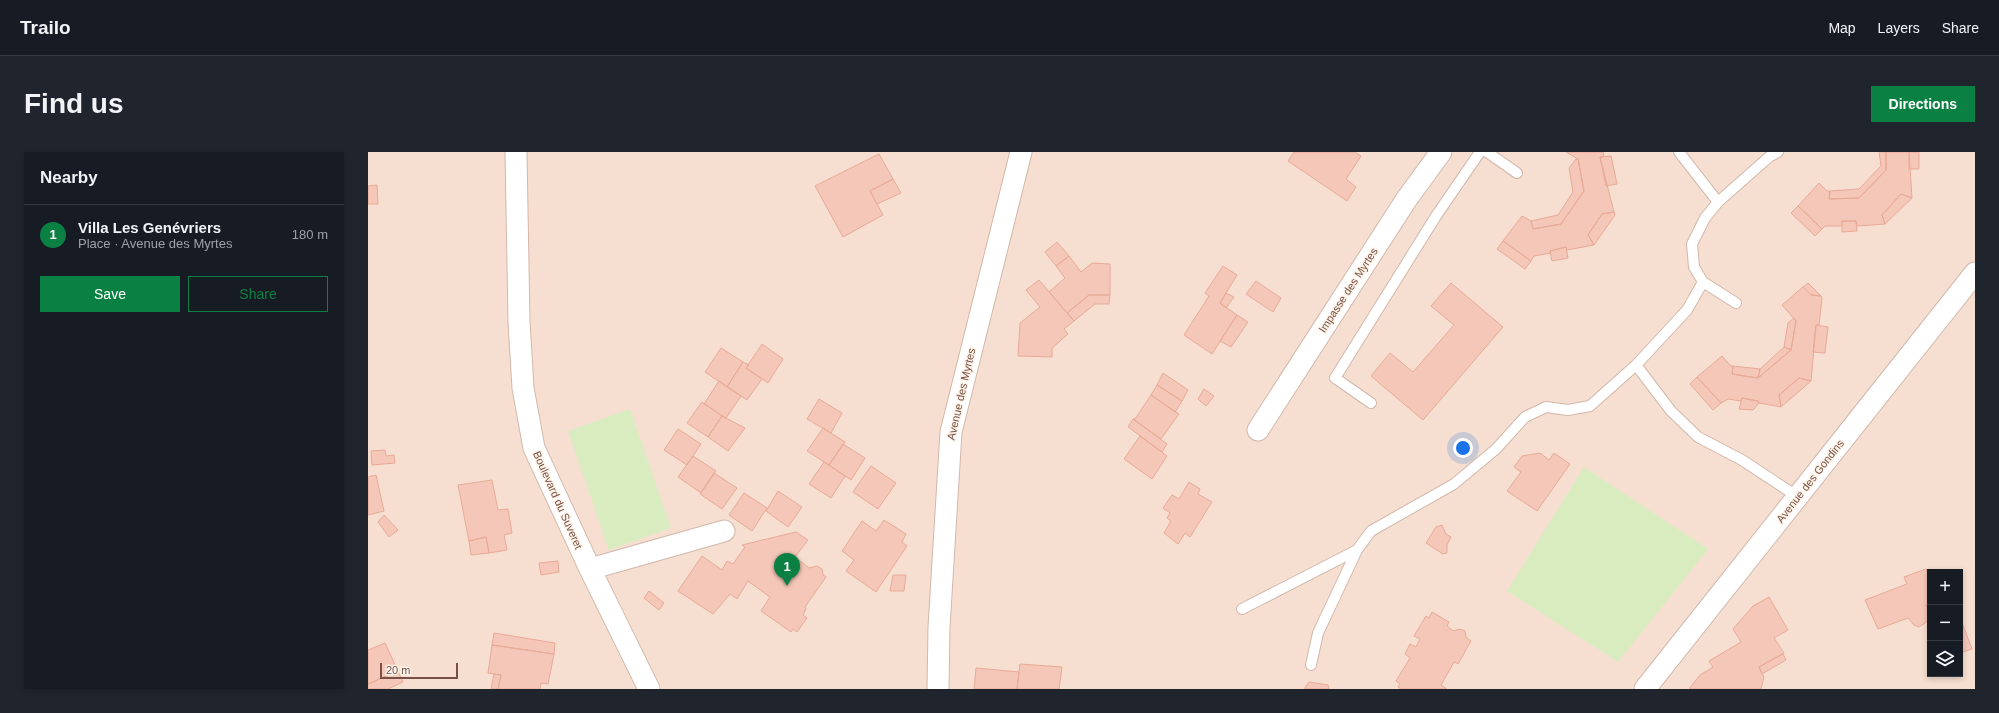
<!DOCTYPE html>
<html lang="en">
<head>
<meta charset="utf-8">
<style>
  body { margin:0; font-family:Helvetica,sans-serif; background:#20242c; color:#f1f3f6 }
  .controls { position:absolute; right:12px; bottom:12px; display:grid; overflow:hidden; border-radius:0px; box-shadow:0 2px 6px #0003 }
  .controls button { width:36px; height:36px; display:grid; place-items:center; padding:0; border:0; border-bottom:1px solid #363941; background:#171b24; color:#f1f3f6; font:20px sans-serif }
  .scale { position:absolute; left:12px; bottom:10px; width:78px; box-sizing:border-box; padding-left:4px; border:2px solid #775147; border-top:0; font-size:11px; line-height:14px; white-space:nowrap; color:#775147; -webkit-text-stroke:3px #fff4ea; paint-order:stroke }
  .you { position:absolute; left:1095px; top:296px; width:14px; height:14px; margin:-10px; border:3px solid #fff; border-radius:50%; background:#1a73e8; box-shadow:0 0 0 6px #1a73e833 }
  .badge { display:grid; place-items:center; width:26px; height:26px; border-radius:50%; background:#0b8043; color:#fff; font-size:13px; font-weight:700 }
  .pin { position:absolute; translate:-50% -33px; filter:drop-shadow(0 1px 2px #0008) }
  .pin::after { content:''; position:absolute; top:21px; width:14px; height:12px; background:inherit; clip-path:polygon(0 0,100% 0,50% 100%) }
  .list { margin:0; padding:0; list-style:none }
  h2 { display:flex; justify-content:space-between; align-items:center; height:52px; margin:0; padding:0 16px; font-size:17px }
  h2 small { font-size:13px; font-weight:400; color:#9ea1a6 }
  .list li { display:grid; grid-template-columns:26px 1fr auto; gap:12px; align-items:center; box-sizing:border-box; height:60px; padding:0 16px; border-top:1px solid #363941 }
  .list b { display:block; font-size:15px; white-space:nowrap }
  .list p { margin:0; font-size:13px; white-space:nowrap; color:#9ea1a6 }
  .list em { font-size:13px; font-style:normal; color:#9ea1a6 }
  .actions { display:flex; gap:8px; padding:12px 16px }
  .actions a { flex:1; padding:9px 0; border:1px solid #0b8043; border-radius:0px; text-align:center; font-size:14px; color:#0b8043 }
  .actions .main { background:#0b8043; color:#fff }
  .icon { flex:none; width:22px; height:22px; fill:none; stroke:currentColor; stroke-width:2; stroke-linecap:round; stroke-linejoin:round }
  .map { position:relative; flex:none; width:1607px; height:537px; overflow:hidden; border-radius:0px }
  header { display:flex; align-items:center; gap:24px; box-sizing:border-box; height:56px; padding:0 20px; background:#171b24; border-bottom:1px solid #363941 }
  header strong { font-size:19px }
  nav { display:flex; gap:22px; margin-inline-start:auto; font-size:14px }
  .intro { display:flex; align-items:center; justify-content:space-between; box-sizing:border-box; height:96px; padding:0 24px }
  h1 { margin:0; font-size:28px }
  .button { padding:10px 18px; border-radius:0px; background:#0b8043; color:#fff; font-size:14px; font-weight:700 }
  main { display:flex; gap:24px; padding:0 24px }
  aside { flex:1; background:#171b24; border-radius:0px; box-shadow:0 2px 6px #0003 }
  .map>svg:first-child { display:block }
  .residential { fill:#f6dfd0; fill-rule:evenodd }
  .green { fill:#d8ecc0 }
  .building { fill:#f5c7b8; stroke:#e8aa97 }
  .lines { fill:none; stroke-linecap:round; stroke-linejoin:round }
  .service-casing { stroke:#d2b7ab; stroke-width:12 }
  .minor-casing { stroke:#d2b7ab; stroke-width:23 }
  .service { stroke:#fff; stroke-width:10 }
  .minor { stroke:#fff; stroke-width:21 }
  .labels { text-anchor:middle; stroke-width:3; stroke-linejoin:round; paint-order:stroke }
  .street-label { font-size:11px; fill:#775147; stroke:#fff4ea }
</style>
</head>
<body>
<header>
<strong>Trailo</strong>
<nav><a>Map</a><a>Layers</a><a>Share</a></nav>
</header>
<div class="intro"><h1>Find us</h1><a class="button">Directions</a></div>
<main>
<aside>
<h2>Nearby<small></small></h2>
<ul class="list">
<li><span class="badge">1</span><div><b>Villa Les Genévriers</b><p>Place · Avenue des Myrtes</p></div><em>180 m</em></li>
</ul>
<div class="actions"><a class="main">Save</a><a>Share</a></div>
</aside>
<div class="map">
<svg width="1607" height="537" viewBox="0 0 1607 537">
  <rect width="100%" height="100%" fill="#feefe2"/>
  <!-- residential -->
  <path class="residential" d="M 0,0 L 1607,0 L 1607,537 L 0,537 ZM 1562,420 L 1592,420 L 1592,522 L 1562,522 Z"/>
  <!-- green -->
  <path class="green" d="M 262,257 L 303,376 L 241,398 L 200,279 Z
    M 1216,315 L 1340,397 L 1250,510 L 1139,439 Z"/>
  <!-- building -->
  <path class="building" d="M 926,0 L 987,0 L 993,4 L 978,27 L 988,35 L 979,49 L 920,9 Z
    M 1198,0 L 1235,0 L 1236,5 L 1232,5 L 1246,60 L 1234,62 L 1220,83 L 1226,93 L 1199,98 L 1198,95 L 1182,99 L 1183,101 L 1166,104 L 1163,109 L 1135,89 L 1154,64 L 1163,69 L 1165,77 L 1193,72 L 1216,39 L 1210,7 Z
    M 1511,0 L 1518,0 L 1518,18 L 1491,46 L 1461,47 L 1462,39 L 1491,37 L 1513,14 Z
    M 1518,0 L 1541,0 L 1544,46 L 1533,42 L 1514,63 L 1517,72 L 1489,74 L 1488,69 L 1474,69 L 1474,74 L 1457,74 L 1454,77 L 1430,54 L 1451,31 L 1459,39 L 1462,39 L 1461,47 L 1491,46 L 1518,18 Z
    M 1541,0 L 1551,0 L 1551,17 L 1541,17 Z
    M 511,2 L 525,27 L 502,39 L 515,63 L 475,85 L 447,34 Z
    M 1243,4 L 1249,32 L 1238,34 L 1232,5 Z
    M 1208,7 L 1210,7 L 1216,39 L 1193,72 L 1165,77 L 1163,69 L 1190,63 L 1205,40 L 1201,16 Z
    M 525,27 L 533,41 L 509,52 L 502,39 Z
    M 9,33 L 10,52 L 0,52 L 0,34 Z
    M 1533,42 L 1544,46 L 1517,72 L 1514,63 Z
    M 1430,54 L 1454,77 L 1447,84 L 1423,61 Z
    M 1246,60 L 1247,63 L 1226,93 L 1220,83 L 1234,62 Z
    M 1474,69 L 1488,69 L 1489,79 L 1474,80 Z
    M 1135,89 L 1163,109 L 1157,117 L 1129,97 Z
    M 689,90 L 701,104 L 688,114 L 677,100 Z
    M 1198,95 L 1200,106 L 1184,109 L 1182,99 Z
    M 701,104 L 713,120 L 724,111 L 742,112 L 742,143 L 721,143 L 699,161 L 681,140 L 697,126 L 688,114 Z
    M 855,114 L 869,123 L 852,151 L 869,163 L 844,202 L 816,183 L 841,144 L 837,141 Z
    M 671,128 L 706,169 L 696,177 L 700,182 L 684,196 L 684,205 L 650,204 L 652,171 L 672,155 L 658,138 Z
    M 888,129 L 913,146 L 905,160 L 878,142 Z
    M 1083,131 L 1135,175 L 1055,268 L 1003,224 L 1022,201 L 1045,220 L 1086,173 L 1063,154 Z
    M 1440,131 L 1453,144 L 1443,143 L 1435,135 Z
    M 1435,135 L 1443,143 L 1453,144 L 1454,146 L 1451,173 L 1448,173 L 1443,229 L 1431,226 L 1411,243 L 1413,255 L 1391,251 L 1390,249 L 1374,246 L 1373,249 L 1360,247 L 1353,251 L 1329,225 L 1354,204 L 1363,214 L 1365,214 L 1364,222 L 1390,226 L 1423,198 L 1428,169 L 1414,153 Z
    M 858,141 L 866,145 L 858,156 L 852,151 Z
    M 721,143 L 742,143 L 741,152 L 727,152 L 706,169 L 699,161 Z
    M 869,163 L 880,170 L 863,195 L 852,189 Z
    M 1426,166 L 1428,169 L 1423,198 L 1416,195 L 1420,171 Z
    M 1448,173 L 1460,175 L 1457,201 L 1445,200 Z
    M 394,192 L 415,207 L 400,231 L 378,216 Z
    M 1416,195 L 1423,198 L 1390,226 L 1392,217 Z
    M 353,196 L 375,210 L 359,235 L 337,220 Z
    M 375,210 L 381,213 L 378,216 L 394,227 L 379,248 L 359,235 Z
    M 1365,214 L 1392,217 L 1390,226 L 1364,222 Z
    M 795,221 L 820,238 L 814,249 L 789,233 Z
    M 1329,225 L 1353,251 L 1345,258 L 1322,232 Z
    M 1431,226 L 1443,229 L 1413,255 L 1411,243 Z
    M 351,229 L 373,244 L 358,266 L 336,252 Z
    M 789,233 L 814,249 L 807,260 L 783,243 Z
    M 836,237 L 846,244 L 838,254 L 830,247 Z
    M 783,243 L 811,262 L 793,287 L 765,267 L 767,267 Z
    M 1374,246 L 1390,249 L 1391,251 L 1385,258 L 1371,257 Z
    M 451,247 L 474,261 L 463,281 L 439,267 Z
    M 334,250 L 354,264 L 340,285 L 319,271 Z
    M 354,264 L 377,276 L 360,299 L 340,285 Z
    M 765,267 L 799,292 L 794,300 L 760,275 Z
    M 455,276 L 477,290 L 461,313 L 439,299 Z
    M 310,277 L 333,292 L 319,313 L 296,298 Z
    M 772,284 L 799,304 L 784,327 L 756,307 Z
    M 475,292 L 497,306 L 483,328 L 461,313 Z
    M 17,298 L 18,304 L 26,303 L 27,311 L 4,313 L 3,299 Z
    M 1172,301 L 1181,308 L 1186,301 L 1202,312 L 1169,359 L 1139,339 L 1153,320 L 1146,315 L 1154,304 Z
    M 325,304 L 348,319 L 333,341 L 310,325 Z
    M 456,310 L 477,324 L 463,346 L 441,332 Z
    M 503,314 L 528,331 L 510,357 L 485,340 Z
    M 346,321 L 369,336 L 354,357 L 332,342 Z
    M 8,323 L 16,359 L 0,363 L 0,325 Z
    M 124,328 L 130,358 L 140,357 L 144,381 L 136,383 L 139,398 L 121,401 L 118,385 L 101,389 L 90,333 Z
    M 821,330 L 832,337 L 830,342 L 844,350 L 822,385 L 817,381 L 810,392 L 796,381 L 803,369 L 799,366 L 802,361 L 795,356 L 804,343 L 811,347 Z
    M 410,339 L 434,355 L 420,375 L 398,359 Z
    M 376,341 L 399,356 L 384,379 L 361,363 Z
    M 16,363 L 30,378 L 21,385 L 10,370 Z
    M 516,368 L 538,382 L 534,390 L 539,394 L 508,440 L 478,419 L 486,408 L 474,399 L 494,369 L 508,379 Z
    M 1074,373 L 1078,382 L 1083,385 L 1079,393 L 1079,401 L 1075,402 L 1058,391 L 1068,375 Z
    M 428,380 L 440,388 L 427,405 L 441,416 L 449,414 L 454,417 L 455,423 L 458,425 L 437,455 L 438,457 L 435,463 L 439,466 L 429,480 L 425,477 L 423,480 L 393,459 L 402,445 L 380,429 L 369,447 L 362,442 L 345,462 L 310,439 L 334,404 L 354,418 L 359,409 L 365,412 L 377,395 L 374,393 Z
    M 118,385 L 121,401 L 103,403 L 101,389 Z
    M 190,409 L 191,420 L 173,423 L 171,411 Z
    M 1558,417 L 1562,427 L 1562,451 L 1558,453 L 1562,459 L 1560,469 L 1551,475 L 1546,473 L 1540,466 L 1510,477 L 1497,448 L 1539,432 L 1536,425 Z
    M 525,423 L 538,423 L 536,439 L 522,439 Z
    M 281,439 L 296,451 L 291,458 L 276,446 Z
    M 1401,445 L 1420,478 L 1406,486 L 1416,501 L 1391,515 L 1396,525 L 1393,537 L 1321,537 L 1332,523 L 1345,515 L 1341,509 L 1373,490 L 1365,477 L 1385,454 Z
    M 1064,460 L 1081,470 L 1079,474 L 1085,479 L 1092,477 L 1097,479 L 1098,485 L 1103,489 L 1090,512 L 1086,510 L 1073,533 L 1079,537 L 1033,537 L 1030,535 L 1032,532 L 1028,529 L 1042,506 L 1037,502 L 1042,492 L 1048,495 L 1052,487 L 1046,484 L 1058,464 L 1061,466 Z
    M 1593,468 L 1604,497 L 1592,501 L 1592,469 Z
    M 126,481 L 187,491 L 186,502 L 124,493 Z
    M 17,491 L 30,519 L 0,532 L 0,498 Z
    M 124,493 L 186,502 L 180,532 L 173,531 L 172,537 L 130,537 L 133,523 L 120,521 Z
    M 1415,502 L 1418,508 L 1394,522 L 1391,515 Z
    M 652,512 L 694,515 L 691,537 L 649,537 Z
    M 608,516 L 651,520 L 649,537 L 606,537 Z
    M 30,519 L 35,530 L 20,537 L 0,537 L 0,532 Z
    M 126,522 L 133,523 L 130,537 L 123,537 Z
    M 941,530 L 960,533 L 961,537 L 936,537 Z"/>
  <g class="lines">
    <!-- service casing -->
    <g class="service-casing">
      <path id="service" d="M 1119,0 L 1149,21
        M 1311,0 L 1350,50
        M 1368,151 L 1335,130 L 1326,115 L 1324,92 L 1337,66 L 1350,50 L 1401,5 L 1410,0
        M 1268,213 L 1303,259 L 1330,285 L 1374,308 L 1430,345
        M 1003,251 L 967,226 L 1068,64 L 1112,0
        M 874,457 L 989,398
        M 943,513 L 950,481 L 989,398 L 1003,379 L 1086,332 L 1128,297 L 1157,265 L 1178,255 L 1200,258 L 1222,254 L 1268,213 L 1319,158 L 1335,130"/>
    </g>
    <!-- minor casing -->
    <g class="minor-casing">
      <path id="minor" d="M 148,0 L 151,170 L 155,236 L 166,296 L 222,417 L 281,537
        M 890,278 L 1038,48 L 1073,0
        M 222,417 L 356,379
        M 570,537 L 571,475 L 583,280 L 653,0
        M 1277,537 L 1607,121"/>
    </g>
    <!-- service -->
    <use href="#service" class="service"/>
    <!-- minor -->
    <use href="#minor" class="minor"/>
  </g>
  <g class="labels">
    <!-- street labels -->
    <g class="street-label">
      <text transform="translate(980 138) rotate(-57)" y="4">Impasse des Myrtes</text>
      <text transform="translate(593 242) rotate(-77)" y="4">Avenue des Myrtes</text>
      <text transform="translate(1442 329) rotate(-52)" y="4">Avenue des Gondins</text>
      <text transform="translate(190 348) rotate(66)" y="4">Boulevard du Suveret</text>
    </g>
  </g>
</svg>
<div class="controls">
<button>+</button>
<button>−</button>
<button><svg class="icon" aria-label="layers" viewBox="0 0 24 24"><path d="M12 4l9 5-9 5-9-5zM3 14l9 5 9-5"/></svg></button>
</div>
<div class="scale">20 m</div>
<div class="you"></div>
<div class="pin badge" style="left:419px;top:434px">1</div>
</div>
</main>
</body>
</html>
